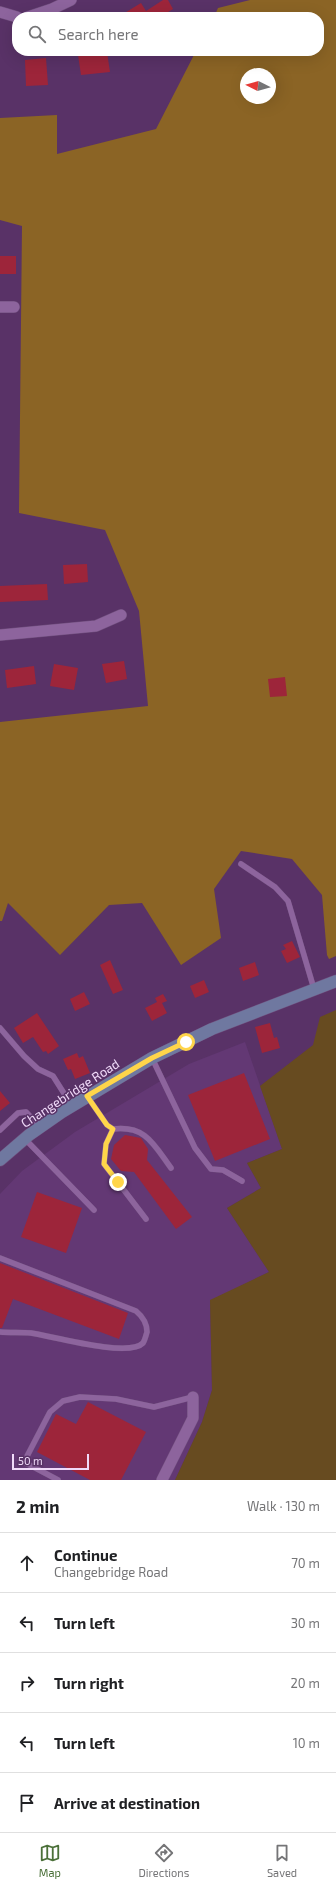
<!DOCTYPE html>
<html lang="en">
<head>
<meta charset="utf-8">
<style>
  body { margin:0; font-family:"Exo 2",sans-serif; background:#f2f2f2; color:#202124 }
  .compass { position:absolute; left:240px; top:68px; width:36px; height:36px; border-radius:50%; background:#fff; box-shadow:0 4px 16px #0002; rotate:276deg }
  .scale { position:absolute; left:12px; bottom:10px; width:77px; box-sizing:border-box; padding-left:4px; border:2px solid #f0daf9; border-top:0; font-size:11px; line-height:14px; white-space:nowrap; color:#f0daf9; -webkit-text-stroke:3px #593267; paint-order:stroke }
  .stop { position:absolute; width:12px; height:12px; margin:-9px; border:3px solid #ffd54a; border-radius:50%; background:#fff }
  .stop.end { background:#ffd54a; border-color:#fff; box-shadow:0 1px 4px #0008 }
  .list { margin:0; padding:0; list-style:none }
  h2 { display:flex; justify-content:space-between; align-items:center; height:52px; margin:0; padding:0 16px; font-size:17px }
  h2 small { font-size:13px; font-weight:400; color:#757577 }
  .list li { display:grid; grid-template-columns:26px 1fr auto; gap:12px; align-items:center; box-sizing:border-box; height:60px; padding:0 16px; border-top:1px solid #e0e0e0 }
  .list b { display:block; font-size:15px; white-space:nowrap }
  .list p { margin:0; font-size:13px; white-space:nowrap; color:#757577 }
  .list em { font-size:13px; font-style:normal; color:#757577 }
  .icon { flex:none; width:22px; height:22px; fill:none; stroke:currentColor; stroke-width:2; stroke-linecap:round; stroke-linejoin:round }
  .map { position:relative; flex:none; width:336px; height:1480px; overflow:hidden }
  .search { position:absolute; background:#fff; box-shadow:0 4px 16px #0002; left:12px; right:12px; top:12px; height:44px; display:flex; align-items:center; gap:10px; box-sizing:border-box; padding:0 14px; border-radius:16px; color:#757577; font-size:15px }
  .sheet { height:352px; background:#fff }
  nav { display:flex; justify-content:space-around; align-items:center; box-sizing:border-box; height:56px; border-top:1px solid #e0e0e0; background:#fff; font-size:11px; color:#757577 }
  nav a { display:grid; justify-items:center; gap:2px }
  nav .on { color:#4b7039 }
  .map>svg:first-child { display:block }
  .built { fill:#633874 }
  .green { fill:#674b20 }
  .forest { fill:#8b6425; fill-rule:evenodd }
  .building { fill:#9d253a }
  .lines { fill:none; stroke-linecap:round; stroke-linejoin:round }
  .service-casing { stroke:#6f4e7c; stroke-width:6 }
  .minor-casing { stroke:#6f4e7c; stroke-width:12 }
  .secondary-casing { stroke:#6f4e7c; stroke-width:13 }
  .service { stroke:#8d649d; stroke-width:5.5 }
  .minor { stroke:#8d649d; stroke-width:11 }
  .secondary { stroke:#6f78a0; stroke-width:12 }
  .route { stroke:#ffd54a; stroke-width:5 }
  .labels { text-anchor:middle; stroke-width:3; stroke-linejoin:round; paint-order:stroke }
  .street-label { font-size:13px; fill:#f0daf9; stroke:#593267 }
</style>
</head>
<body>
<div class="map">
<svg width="336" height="1480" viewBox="0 0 336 1480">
  <rect width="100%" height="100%" fill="#593267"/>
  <!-- built -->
  <path class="built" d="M 245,1042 L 282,1149 L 247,1163 L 261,1188 L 227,1208 L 269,1272 L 210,1301 L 212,1390 L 202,1422 L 175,1480 L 0,1480 L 0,1194 L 22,1171 L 75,1132 L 189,1064 Z"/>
  <!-- green -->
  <path class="green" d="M 336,1010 L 336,1480 L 175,1480 L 202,1422 L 212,1390 L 210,1300 L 269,1272 L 227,1208 L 261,1188 L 247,1163 L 282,1149 L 260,1086 L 313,1045 L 320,1017 Z"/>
  <!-- forest -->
  <path class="forest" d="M 250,0 L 336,0 L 336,956 L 329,959 L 327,955 L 322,895 L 292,859 L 241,851 L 214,889 L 221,938 L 181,965 L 142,903 L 109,905 L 60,955 L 8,903 L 2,921 L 0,921 L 0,722 L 148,706 L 139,611 L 105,530 L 19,513 L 22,226 L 0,220 L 0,118 L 57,115 L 57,154 L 156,129 L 196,51 L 319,51 L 319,17 L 214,17 L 218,8 ZM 246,74 L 270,74 L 270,98 L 246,98 Z"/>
  <!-- building -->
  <path class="building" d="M 163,0 L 168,0 L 173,9 L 160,17 L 118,17 L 141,3 L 146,11 Z
    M 107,52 L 110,72 L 81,75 L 78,55 Z
    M 46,58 L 48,85 L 26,86 L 25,60 Z
    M 0,256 L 16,256 L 16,274 L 0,274 Z
    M 87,564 L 88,582 L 64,584 L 63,565 Z
    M 47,584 L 48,600 L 0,602 L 0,586 Z
    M 124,661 L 127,679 L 106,683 L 102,664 Z
    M 54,664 L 78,668 L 74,690 L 50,686 Z
    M 34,666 L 36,684 L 7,688 L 5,670 Z
    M 285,677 L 287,696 L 270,697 L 268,679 Z
    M 292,941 L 300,957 L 287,963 L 281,951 L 286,949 L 283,945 Z
    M 110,960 L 123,990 L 113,994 L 100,965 Z
    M 255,962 L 259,975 L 243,981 L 239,968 Z
    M 204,980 L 209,992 L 195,998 L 190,986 Z
    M 84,992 L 90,1004 L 75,1011 L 70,999 Z
    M 163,994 L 167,1001 L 162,1003 L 167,1013 L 152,1021 L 145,1008 L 157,1002 L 155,998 Z
    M 37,1013 L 59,1046 L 48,1054 L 46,1051 L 43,1052 L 33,1037 L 23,1043 L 14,1028 Z
    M 270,1023 L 274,1038 L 277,1037 L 280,1048 L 262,1053 L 255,1027 Z
    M 77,1053 L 79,1058 L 83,1056 L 90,1073 L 75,1079 L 71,1069 L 68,1070 L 63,1059 Z
    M 244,1073 L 270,1139 L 215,1161 L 188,1095 Z
    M 0,1091 L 10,1103 L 0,1111 Z
    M 125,1135 L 141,1138 L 148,1149 L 147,1160 L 192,1217 L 176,1229 L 134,1172 L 121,1171 L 111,1159 L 114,1145 Z
    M 37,1192 L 82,1208 L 66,1253 L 21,1237 Z
    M 0,1263 L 128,1313 L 119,1339 L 13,1299 L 2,1328 L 0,1328 Z
    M 88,1402 L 146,1432 L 121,1480 L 90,1480 L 37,1452 L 56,1414 L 76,1424 Z"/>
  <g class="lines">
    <!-- service casing -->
    <g class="service-casing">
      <path id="service" d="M 241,864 L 275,887 L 288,901 L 314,989
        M 0,1028 L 24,1056 L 38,1069 L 53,1076 L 72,1106
        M 152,1058 L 195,1148 L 211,1169 L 223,1170 L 242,1181
        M 87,1096 L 107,1125 L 113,1129 C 146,1125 154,1145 171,1168
        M 113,1129 L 106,1144 L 104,1164 L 146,1219
        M 0,1130 L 18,1113 L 26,1112 L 40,1127
        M 25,1139 L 94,1210
        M 0,1258 L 136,1311 C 142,1316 147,1323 147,1332 C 146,1335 145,1340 143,1343 C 129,1358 51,1336 31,1333 C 21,1332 10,1333 0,1332
        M 58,1480 L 24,1462 L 50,1412 L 63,1401 L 80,1397 L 116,1399 L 154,1407 L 193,1397"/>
    </g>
    <!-- minor casing -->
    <g class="minor-casing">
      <path id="minor" d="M 0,12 L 17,17
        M 28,17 L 52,9 L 71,0
        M 0,307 L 14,307
        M 0,635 L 96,626 L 121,615
        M 162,1480 L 193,1418 L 193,1397"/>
    </g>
    <!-- secondary casing -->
    <g class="secondary-casing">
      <path id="secondary" d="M 0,1160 L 29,1135 L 62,1112 L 152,1058 L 212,1029 L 336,981"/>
    </g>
    <!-- service -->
    <use href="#service" class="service"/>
    <!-- minor -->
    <use href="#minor" class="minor"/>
    <!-- secondary -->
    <use href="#secondary" class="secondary"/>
  </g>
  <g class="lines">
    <!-- route -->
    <path class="route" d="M 118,1182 L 104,1164 L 106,1144 L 113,1129 L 107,1125 L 87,1096 L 152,1058 L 186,1042"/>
  </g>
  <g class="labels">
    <!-- street labels -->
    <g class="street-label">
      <text transform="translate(70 1093) rotate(-33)" y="5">Changebridge Road</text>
    </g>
  </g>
</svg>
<svg class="compass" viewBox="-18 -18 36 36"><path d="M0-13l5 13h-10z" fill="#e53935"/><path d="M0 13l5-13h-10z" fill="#757577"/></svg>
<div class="scale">50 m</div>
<div class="stop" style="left:186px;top:1042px"></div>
<div class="stop end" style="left:118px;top:1182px"></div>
<div class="search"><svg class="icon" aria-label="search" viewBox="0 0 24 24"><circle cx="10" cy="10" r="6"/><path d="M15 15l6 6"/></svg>Search here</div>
</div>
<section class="sheet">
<h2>2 min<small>Walk · 130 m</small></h2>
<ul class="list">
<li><svg class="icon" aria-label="ahead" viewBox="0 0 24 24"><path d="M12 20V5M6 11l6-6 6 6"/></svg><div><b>Continue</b><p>Changebridge Road</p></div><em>70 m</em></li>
<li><svg class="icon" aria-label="left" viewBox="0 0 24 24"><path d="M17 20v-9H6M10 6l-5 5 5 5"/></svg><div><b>Turn left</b></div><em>30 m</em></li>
<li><svg class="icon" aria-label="right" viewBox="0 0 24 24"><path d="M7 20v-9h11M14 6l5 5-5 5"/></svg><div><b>Turn right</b></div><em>20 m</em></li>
<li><svg class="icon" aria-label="left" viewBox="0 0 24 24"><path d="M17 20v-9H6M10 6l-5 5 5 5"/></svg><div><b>Turn left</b></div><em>10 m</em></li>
<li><svg class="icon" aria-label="arrive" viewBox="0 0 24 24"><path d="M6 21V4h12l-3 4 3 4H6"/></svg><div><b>Arrive at destination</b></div></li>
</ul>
</section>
<nav>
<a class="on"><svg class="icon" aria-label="map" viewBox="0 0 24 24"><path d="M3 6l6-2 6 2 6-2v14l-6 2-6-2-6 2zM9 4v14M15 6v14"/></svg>Map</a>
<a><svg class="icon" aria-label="directions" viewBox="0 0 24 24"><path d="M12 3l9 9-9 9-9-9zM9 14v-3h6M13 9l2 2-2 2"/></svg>Directions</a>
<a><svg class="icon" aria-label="saved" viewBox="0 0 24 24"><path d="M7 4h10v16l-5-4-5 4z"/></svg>Saved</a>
</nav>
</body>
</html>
